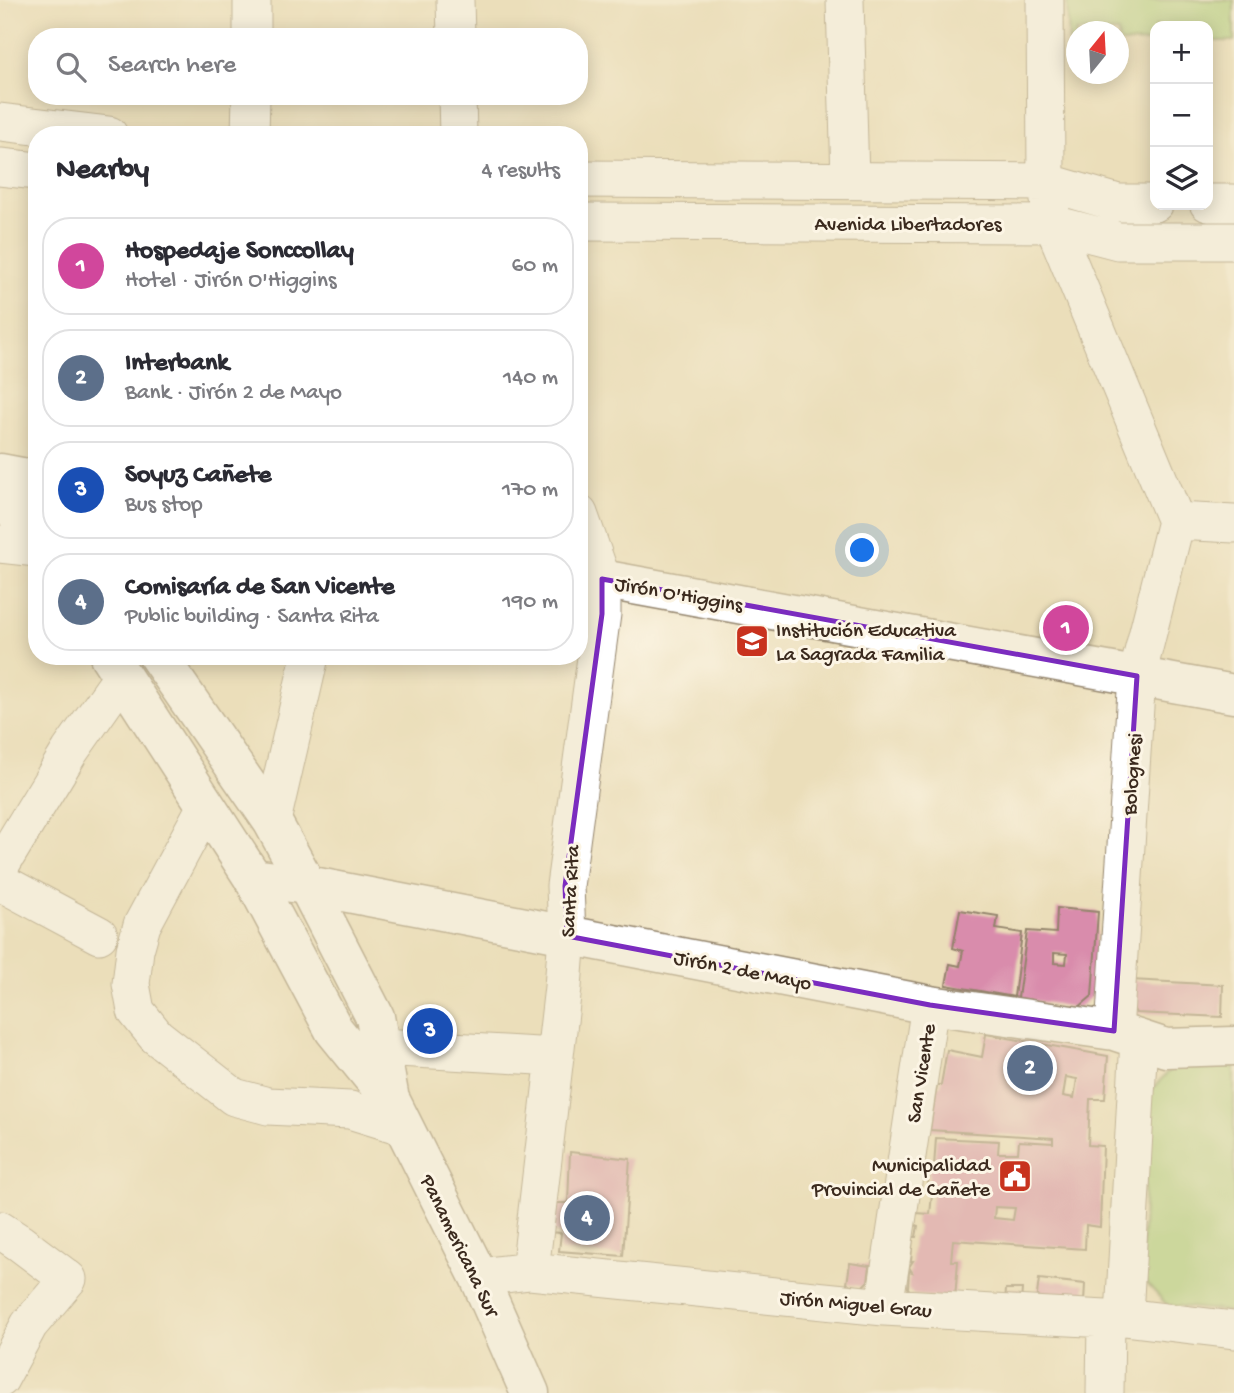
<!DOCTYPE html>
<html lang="en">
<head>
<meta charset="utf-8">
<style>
  body { margin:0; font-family:"Gochi Hand",sans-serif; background:#f2f2f3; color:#2b2b33 }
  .controls { position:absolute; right:21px; top:21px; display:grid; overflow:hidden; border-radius:14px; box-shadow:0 4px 18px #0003 }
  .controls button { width:63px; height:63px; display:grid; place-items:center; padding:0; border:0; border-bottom:2px solid #e1e1e2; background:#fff; color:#2b2b33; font:35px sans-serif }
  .compass { position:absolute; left:1066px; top:21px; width:63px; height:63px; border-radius:50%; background:#fff; box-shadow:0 4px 18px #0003; rotate:18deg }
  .you { position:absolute; left:863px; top:551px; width:24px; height:24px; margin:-18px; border:5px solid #fff; border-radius:50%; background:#1a73e8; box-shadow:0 0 0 10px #1a73e833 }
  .badge { display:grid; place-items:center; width:46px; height:46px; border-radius:50%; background:#c8321e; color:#fff; font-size:23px; font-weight:700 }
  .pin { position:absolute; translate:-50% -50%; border:4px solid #fff; box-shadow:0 2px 7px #0006 }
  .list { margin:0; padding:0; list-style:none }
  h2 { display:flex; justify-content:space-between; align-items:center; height:91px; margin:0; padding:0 28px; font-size:30px }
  h2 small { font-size:23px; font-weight:400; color:#7c7c81 }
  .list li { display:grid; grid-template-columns:46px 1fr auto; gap:21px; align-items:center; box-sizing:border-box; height:98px; margin:0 14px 14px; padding:0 14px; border:2px solid #e1e1e2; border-radius:28px }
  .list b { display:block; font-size:26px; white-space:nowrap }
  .list p { margin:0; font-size:23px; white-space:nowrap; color:#7c7c81 }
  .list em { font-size:23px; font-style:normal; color:#7c7c81 }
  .icon { flex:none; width:38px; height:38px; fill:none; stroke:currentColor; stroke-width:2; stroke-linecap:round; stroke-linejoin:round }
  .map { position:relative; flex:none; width:1234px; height:1393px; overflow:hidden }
  .search { position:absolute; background:#fff; box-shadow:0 4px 18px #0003; left:28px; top:28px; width:560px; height:77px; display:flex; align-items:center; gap:18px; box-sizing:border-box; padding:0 24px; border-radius:28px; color:#7c7c81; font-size:26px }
  .panel { position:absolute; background:#fff; box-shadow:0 4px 18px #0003; left:28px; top:126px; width:560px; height:539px; border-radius:28px }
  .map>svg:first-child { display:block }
  .green { fill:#a7ce79; stroke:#717c4c; stroke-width:2 }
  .building { fill:#d98cac; fill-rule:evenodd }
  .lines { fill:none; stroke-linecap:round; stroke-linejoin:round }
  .minor-casing { stroke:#93846c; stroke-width:39 }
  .major-casing { stroke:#93846c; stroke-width:41 }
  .highway-casing { stroke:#93846c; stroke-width:41 }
  .minor { stroke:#fff; stroke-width:37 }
  .major { stroke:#fff; stroke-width:38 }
  .highway { stroke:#fff; stroke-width:38 }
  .marked { fill:none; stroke:#7b2cbf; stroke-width:5; stroke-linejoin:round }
  .labels { text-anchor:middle; stroke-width:6; stroke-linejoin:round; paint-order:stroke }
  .street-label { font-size:21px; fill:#3b2a1e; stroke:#fcf5e5 }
  .poi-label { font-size:21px; fill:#3b2a1e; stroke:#fcf5e5; text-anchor:start }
</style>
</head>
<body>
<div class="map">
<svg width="1234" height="1393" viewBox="0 0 1234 1393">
  <rect width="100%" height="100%" fill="#fcf5e5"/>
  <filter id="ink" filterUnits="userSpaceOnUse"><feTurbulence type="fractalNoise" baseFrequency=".0143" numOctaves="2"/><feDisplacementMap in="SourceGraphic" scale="14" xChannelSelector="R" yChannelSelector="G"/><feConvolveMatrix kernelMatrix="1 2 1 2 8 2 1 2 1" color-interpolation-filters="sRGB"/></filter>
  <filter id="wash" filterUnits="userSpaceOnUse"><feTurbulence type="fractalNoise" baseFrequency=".00686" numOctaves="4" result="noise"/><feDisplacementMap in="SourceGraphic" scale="28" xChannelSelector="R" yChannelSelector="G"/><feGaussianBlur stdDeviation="1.57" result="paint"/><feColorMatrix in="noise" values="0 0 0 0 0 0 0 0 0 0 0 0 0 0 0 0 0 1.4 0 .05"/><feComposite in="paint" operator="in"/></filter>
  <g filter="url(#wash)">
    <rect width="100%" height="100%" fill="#ebdeba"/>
    <!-- green -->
    <path class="green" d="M 1067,0 L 1234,0 L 1234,41 L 1208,41 L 1208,26 L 1155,26 L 1155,42 L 1119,43 L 1118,32 L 1076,32 L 1076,43 L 1069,44 Z
      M 1234,1065 L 1234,1312 L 1167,1305 L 1141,1277 L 1148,1093 L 1173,1067 Z"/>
    <g id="blocks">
      <!-- building -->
      <path class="building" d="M 1057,908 L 1098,912 L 1092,996 L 1078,1008 L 1018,998 L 1027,931 L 1056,933 ZM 1054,953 L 1067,954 L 1066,964 L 1054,963 Z
        M 960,910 L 998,916 L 996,929 L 1022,933 L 1014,997 L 946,985 L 950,964 L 960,966 L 963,951 L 953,948 Z
        M 1131,980 L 1223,985 L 1222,1017 L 1136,1013 L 1130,1003 Z
        M 986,1034 L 1108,1056 L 1105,1099 L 1090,1099 L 1088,1145 L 1103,1146 L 1100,1227 L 1086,1225 L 1085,1249 L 953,1240 L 951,1261 L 958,1261 L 955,1299 L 913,1295 L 908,1288 L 909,1271 L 912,1272 L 909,1267 L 913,1261 L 911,1261 L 913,1237 L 916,1237 L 918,1226 L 915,1225 L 916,1213 L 930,1214 L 933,1185 L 928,1185 L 929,1167 L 934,1167 L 936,1138 L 999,1141 L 998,1153 L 1018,1153 L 1019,1141 L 1053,1143 L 1053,1138 L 930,1130 L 937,1085 L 941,1085 L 947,1050 L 982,1057 ZM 1066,1077 L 1077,1079 L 1074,1098 L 1063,1096 ZM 995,1207 L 1015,1208 L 1013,1220 L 994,1218 Z
        M 570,1152 L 630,1159 L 623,1256 L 559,1251 L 561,1233 L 547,1232 L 551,1203 L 568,1203 Z
        M 850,1263 L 870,1266 L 868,1281 L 862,1287 L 847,1284 Z
        M 1039,1279 L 1085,1284 L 1084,1302 L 1036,1303 Z
        M 1006,1289 L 1022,1289 L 1021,1303 L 1005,1302 Z"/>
    </g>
  </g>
  <g filter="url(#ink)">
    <use href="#blocks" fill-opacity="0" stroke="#93846c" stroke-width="2"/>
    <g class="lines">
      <!-- minor casing -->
      <g class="minor-casing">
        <path id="minor" d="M 455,0 L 456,37
          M 845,0 L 850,180
          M 1045,0 L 1046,182 L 1053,224 L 1176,521
          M 252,37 L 252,0
          M 457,96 L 458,135
          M 0,122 L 109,135
          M 250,135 L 251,96
          M 0,167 L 37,171
          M 579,179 L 1046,182 L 1118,203 L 1155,203
          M 1208,203 L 1234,203
          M 579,222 L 1053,224 L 1118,241 L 1234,241
          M 1176,521 L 1234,524
          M 0,544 L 37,548
          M 206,806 L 142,925 L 135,950 L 131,984 L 136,1011 L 156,1036 L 234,1097 L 268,1106 L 350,1110 L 402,1126
          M 272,821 L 310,656
          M 0,866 L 70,751 L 122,677
          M 0,882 L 99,935
          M 1114,1031 L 1137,676 L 1176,521
          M 381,1047 L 555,1057
          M 0,1230 L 20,1243 L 68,1279 L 29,1325 L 0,1379
          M 530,1271 L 563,987 L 567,936 L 565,886 L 602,614 L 602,579 L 579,514
          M 479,1277 L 530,1271 L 884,1307 L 1106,1319 L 1124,1317 L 1234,1330
          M 884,1307 L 930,1005
          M 1124,1317 L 1139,1039
          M 1105,1393 L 1106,1319"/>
      </g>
      <!-- major casing -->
      <g class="major-casing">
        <path id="major" d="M 158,656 L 272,821 L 307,885 L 375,1017 L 389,1094
          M 253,878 L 334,1030 L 390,1099 L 479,1277 L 530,1393"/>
      </g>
      <!-- highway casing -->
      <g class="highway-casing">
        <path id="highway" d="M 0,473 L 37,480
          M 0,490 L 37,543
          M 579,575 L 1234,694
          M 109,656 L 253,878 L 307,885 L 930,1005 L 1114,1031 L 1166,1048 L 1234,1046"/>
      </g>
      <!-- minor -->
      <use href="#minor" class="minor"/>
      <!-- major -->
      <use href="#major" class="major"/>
      <!-- highway -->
      <use href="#highway" class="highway"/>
    </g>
  </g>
  <!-- marked area -->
  <path d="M0 0H1234V1393H0ZM 602,579 L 1137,676 L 1114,1031 L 930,1005 L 567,936 L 565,886 L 602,614 Z" fill="#ebdeba" fill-opacity=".55" fill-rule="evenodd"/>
  <path class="marked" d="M 602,579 L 1137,676 L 1114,1031 L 930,1005 L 567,936 L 565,886 L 602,614 Z"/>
  <!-- icons -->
  <defs>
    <g id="school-square" transform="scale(1.75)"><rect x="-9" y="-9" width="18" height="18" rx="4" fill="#c8321e" stroke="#fcf5e5"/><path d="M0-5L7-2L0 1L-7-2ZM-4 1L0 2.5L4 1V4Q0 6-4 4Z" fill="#fff"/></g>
    <g id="civic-square" transform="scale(1.75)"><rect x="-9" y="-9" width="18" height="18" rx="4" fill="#c8321e" stroke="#fcf5e5"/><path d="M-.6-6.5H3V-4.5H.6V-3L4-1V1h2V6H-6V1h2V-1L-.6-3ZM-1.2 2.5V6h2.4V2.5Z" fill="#fff"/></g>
  </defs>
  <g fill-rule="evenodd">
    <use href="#school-square" x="752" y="641"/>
    <use href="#civic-square" x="1015" y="1176"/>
  </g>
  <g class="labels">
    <!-- street labels -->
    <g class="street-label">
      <text x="908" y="230">Avenida Libertadores</text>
      <text transform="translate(679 593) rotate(10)" y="7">Jirón O'Higgins</text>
      <text transform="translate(1131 774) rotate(-86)" y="7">Bolognesi</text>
      <text transform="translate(569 891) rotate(-87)" y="7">Santa Rita</text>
      <text transform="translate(743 969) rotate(11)" y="7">Jirón 2 de Mayo</text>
      <text transform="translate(920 1073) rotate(-81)" y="7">San Vicente</text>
      <text transform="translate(461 1245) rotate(64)" y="7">Panamericana Sur</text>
      <text transform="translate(856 1303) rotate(5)" y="7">Jirón Miguel Grau</text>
    </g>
    <!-- poi labels -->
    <g class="poi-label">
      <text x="776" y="636">Institución Educativa<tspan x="776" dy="24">La Sagrada Familia</tspan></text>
      <text x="990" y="1171" text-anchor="end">Municipalidad<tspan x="990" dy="24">Provincial de Cañete</tspan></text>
    </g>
  </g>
</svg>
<div class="controls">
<button>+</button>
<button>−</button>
<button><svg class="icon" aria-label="layers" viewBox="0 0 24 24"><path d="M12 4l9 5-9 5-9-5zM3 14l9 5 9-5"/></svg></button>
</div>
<svg class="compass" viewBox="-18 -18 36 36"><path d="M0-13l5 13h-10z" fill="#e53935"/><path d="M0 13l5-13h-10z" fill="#7c7c81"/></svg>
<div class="you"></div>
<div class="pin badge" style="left:1066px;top:628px;background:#d1479c">1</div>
<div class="pin badge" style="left:1030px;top:1068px;background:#5c6f8a">2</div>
<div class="pin badge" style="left:430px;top:1031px;background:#1a4fb4">3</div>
<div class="pin badge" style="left:587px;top:1218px;background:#5c6f8a">4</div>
<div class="search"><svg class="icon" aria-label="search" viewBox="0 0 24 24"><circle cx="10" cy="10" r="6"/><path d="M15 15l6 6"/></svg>Search here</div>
<section class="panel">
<h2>Nearby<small>4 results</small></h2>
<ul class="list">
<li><span class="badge" style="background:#d1479c">1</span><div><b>Hospedaje Sonccollay</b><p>Hotel · Jirón O'Higgins</p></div><em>60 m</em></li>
<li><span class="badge" style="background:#5c6f8a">2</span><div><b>Interbank</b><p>Bank · Jirón 2 de Mayo</p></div><em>140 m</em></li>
<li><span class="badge" style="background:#1a4fb4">3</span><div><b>Soyuz Cañete</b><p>Bus stop</p></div><em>170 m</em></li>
<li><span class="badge" style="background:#5c6f8a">4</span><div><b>Comisaría de San Vicente</b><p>Public building · Santa Rita</p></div><em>190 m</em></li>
</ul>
</section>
</div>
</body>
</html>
